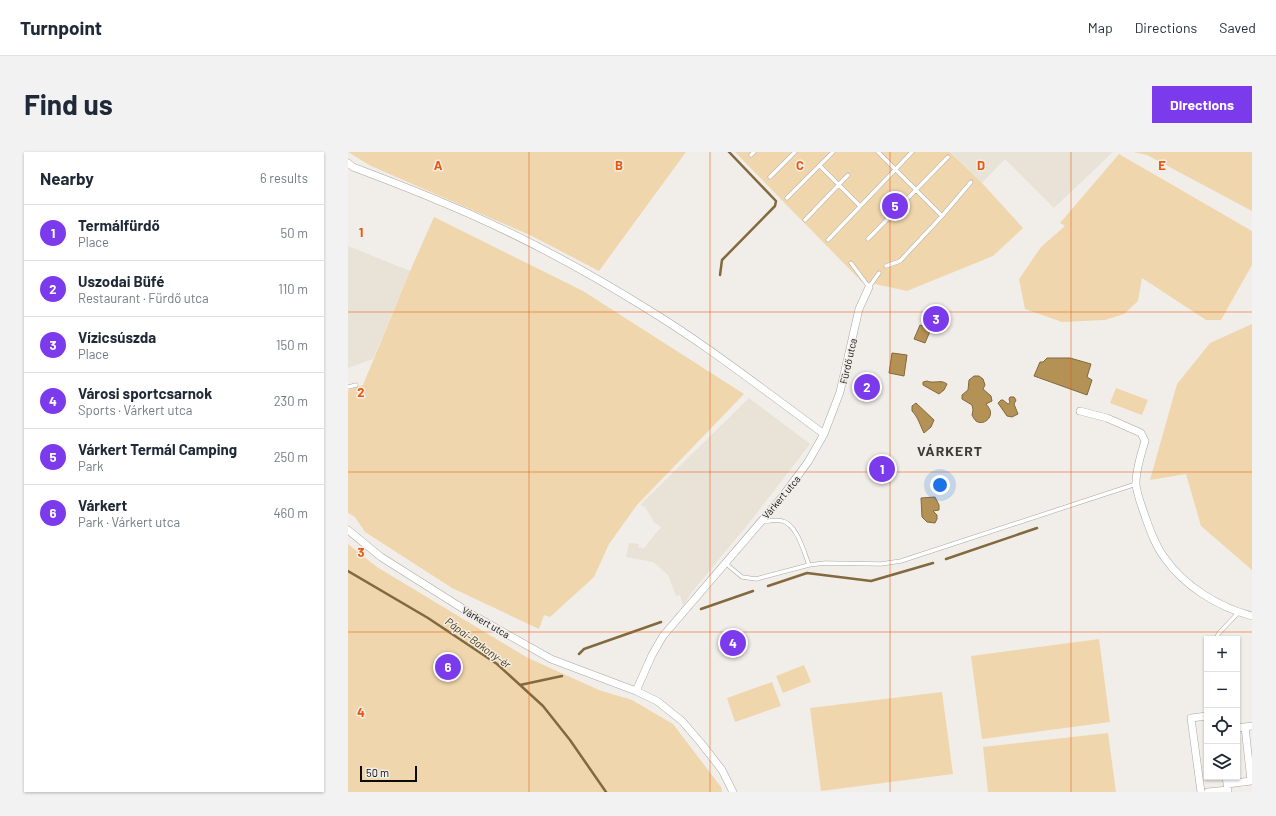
<!DOCTYPE html>
<html lang="en">
<head>
<meta charset="utf-8">
<style>
  body { margin:0; font-family:Barlow,sans-serif; background:#f2f2f3; color:#1f2937 }
  .controls { position:absolute; right:12px; bottom:12px; display:grid; overflow:hidden; border-radius:0px; box-shadow:0 1px 3px #0004 }
  .controls button { width:36px; height:36px; display:grid; place-items:center; padding:0; border:0; border-bottom:1px solid #e0e1e3; background:#fff; color:#1f2937; font:20px sans-serif }
  .scale { position:absolute; left:12px; bottom:10px; width:57px; box-sizing:border-box; padding-left:4px; border:2px solid #0d0c0a; border-top:0; font-size:11px; line-height:14px; white-space:nowrap; color:#0d0c0a; -webkit-text-stroke:3px #f1eee9; paint-order:stroke }
  .you { position:absolute; left:592px; top:333px; width:14px; height:14px; margin:-10px; border:3px solid #fff; border-radius:50%; background:#1a73e8; box-shadow:0 0 0 6px #1a73e833 }
  .badge { display:grid; place-items:center; width:26px; height:26px; border-radius:50%; background:#7c3aed; color:#fff; font-size:13px; font-weight:700 }
  .pin { position:absolute; translate:-50% -50%; border:2px solid #fff; box-shadow:0 1px 4px #0006 }
  .list { margin:0; padding:0; list-style:none }
  h2 { display:flex; justify-content:space-between; align-items:center; height:52px; margin:0; padding:0 16px; font-size:17px }
  h2 small { font-size:13px; font-weight:400; color:#747a83 }
  .list li { display:grid; grid-template-columns:26px 1fr auto; gap:12px; align-items:center; box-sizing:border-box; height:56px; padding:0 16px; border-top:1px solid #e0e1e3 }
  .list b { display:block; font-size:15px; white-space:nowrap }
  .list p { margin:0; font-size:13px; white-space:nowrap; color:#747a83 }
  .list em { font-size:13px; font-style:normal; color:#747a83 }
  .icon { flex:none; width:22px; height:22px; fill:none; stroke:currentColor; stroke-width:2; stroke-linecap:round; stroke-linejoin:round }
  .map { position:relative; flex:none; width:904px; height:640px; overflow:hidden; border-radius:0px }
  header { display:flex; align-items:center; gap:24px; box-sizing:border-box; height:56px; padding:0 20px; background:#fff; border-bottom:1px solid #e0e1e3 }
  header strong { font-size:19px }
  nav { display:flex; gap:22px; margin-inline-start:auto; font-size:14px }
  .intro { display:flex; align-items:center; justify-content:space-between; box-sizing:border-box; height:96px; padding:0 24px }
  h1 { margin:0; font-size:28px }
  .button { padding:10px 18px; border-radius:0px; background:#7c3aed; color:#fff; font-size:14px; font-weight:700 }
  main { display:flex; gap:24px; padding:0 24px }
  aside { flex:1; background:#fff; border-radius:0px; box-shadow:0 1px 3px #0004 }
  .map>svg:first-child { display:block }
  .built { fill:#e9e2d6 }
  .green { fill:#f0d6ad }
  .water { fill:#b49154; stroke:#82693e }
  .lines { fill:none; stroke-linecap:round; stroke-linejoin:round }
  .stream { stroke:#82693e; stroke-width:2.5 }
  .lane-casing { stroke:#aaa7a2; stroke-width:4.5 }
  .street-casing { stroke:#aaa7a2; stroke-width:8 }
  .lane { stroke:#fff; stroke-width:3.5 }
  .street { stroke:#fff; stroke-width:7 }
  .grid { fill:none; stroke:#e8590c; stroke-width:1; stroke-opacity:0.55 }
  .labels { text-anchor:middle; stroke-width:3; stroke-linejoin:round; paint-order:stroke }
  .street-label { font-size:10px; fill:#0d0c0a; stroke:#f1eee9 }
  .water-label { font-size:11px; font-style:italic; fill:#4d3501; stroke:#f1eee9 }
  .district-label { font-size:14px; font-weight:bold; letter-spacing:1px; fill:#3e3b37; stroke:#f1eee9 }
  .grid-label { font-size:13px; text-anchor:middle; font-weight:bold; fill:#e8590c; stroke:#f1eee9; stroke-width:3; stroke-linejoin:round; paint-order:stroke }
</style>
</head>
<body>
<header>
<strong>Turnpoint</strong>
<nav><a>Map</a><a>Directions</a><a>Saved</a></nav>
</header>
<div class="intro"><h1>Find us</h1><a class="button">Directions</a></div>
<main>
<aside>
<h2>Nearby<small>6 results</small></h2>
<ul class="list">
<li><span class="badge">1</span><div><b>Termálfürdő</b><p>Place</p></div><em>50 m</em></li>
<li><span class="badge">2</span><div><b>Uszodai Büfé</b><p>Restaurant · Fürdő utca</p></div><em>110 m</em></li>
<li><span class="badge">3</span><div><b>Vízicsúszda</b><p>Place</p></div><em>150 m</em></li>
<li><span class="badge">4</span><div><b>Városi sportcsarnok</b><p>Sports · Várkert utca</p></div><em>230 m</em></li>
<li><span class="badge">5</span><div><b>Várkert Termál Camping</b><p>Park</p></div><em>250 m</em></li>
<li><span class="badge">6</span><div><b>Várkert</b><p>Park · Várkert utca</p></div><em>460 m</em></li>
</ul>
</aside>
<div class="map">
<svg width="904" height="640" viewBox="0 0 904 640">
  <rect width="100%" height="100%" fill="#f1eee9"/>
  <!-- built -->
  <path class="built" d="M 603,0 L 765,0 L 706,56 L 657,7 L 634,31 Z
    M 0,94 L 62,119 L 25,207 L 0,216 Z
    M 401,246 L 462,292 L 405,366 L 344,440 L 335,454 L 332,443 L 328,444 L 320,423 L 305,410 L 278,405 L 281,391 L 291,392 L 290,395 L 296,396 L 313,375 L 306,370 L 297,355 L 292,353 Z"/>
  <!-- green -->
  <path class="green" d="M 0,0 L 338,0 L 251,119 L 184,84 L 23,14 Z
    M 387,0 L 602,0 L 634,31 L 675,76 L 645,104 L 559,139 L 513,129 Z
    M 785,0 L 904,0 L 904,59 L 799,3 Z
    M 771,2 L 904,79 L 904,113 L 873,168 L 858,168 L 794,126 L 790,149 L 776,162 L 757,168 L 714,170 L 677,157 L 671,127 L 693,95 L 717,74 L 712,71 Z
    M 86,65 L 235,139 L 396,242 L 289,353 L 261,392 L 246,425 L 202,465 L 196,463 L 191,477 L 104,436 L 17,380 L 7,365 L 0,361 L 0,238 L 15,233 L 62,119 Z
    M 904,172 L 904,418 L 853,374 L 838,322 L 802,328 L 829,232 L 862,191 Z
    M 768,236 L 800,248 L 794,263 L 762,251 Z
    M 0,392 L 29,415 L 180,506 L 251,538 L 284,548 L 325,572 L 373,635 L 374,640 L 0,640 Z
    M 751,487 L 762,570 L 634,587 L 623,504 Z
    M 456,513 L 463,530 L 435,541 L 428,524 Z
    M 424,530 L 433,554 L 387,570 L 379,546 Z
    M 594,540 L 605,622 L 473,639 L 462,556 Z
    M 760,581 L 768,640 L 640,640 L 635,595 Z"/>
  <!-- water -->
  <path class="water" d="M 572,173 L 583,177 L 577,191 L 566,187 Z
    M 544,201 L 559,203 L 556,224 L 541,221 Z
    M 699,206 L 722,206 L 743,212 L 739,225 L 744,228 L 739,243 L 686,224 L 692,210 L 695,210 Z
    M 626,224 L 631,224 L 635,227 L 637,233 L 635,237 L 643,244 L 644,249 L 638,252 C 640,254 641,256 642,258 C 645,266 635,274 628,269 C 626,267 625,265 624,263 L 625,258 L 624,253 L 614,247 L 614,243 L 620,238 L 621,228 Z
    M 579,229 C 586,232 593,227 599,232 L 596,238 L 591,242 L 575,233 L 575,230 Z
    M 662,245 L 666,245 L 668,248 L 666,252 L 670,262 L 664,265 L 659,264 L 650,251 L 653,248 L 655,248 L 660,252 L 662,251 L 661,247 Z
    M 568,251 L 586,268 L 583,275 L 576,281 C 572,273 570,265 564,259 L 564,254 Z
    M 587,345 L 591,353 L 591,358 L 585,359 L 589,363 L 589,367 L 587,371 L 579,370 L 574,365 L 573,346 Z"/>
  <g class="lines">
    <!-- stream -->
    <path class="stream" d="M 372,123 L 374,108 L 427,54 L 428,49 L 381,0
      M 598,407 L 689,376
      M 0,419 L 80,466 L 149,512 L 195,554 L 222,588 L 258,640
      M 420,434 L 459,421 L 523,429 L 585,411
      M 353,457 L 405,439
      M 231,502 L 236,497 L 313,470
      M 172,533 L 214,524"/>
    <!-- lane casing -->
    <g class="lane-casing">
      <path id="lane" d="M 530,0 L 594,64 L 552,109 L 538,114
        M 403,3 L 406,0
        M 472,14 L 512,54
        M 422,25 L 447,0
        M 439,46 L 485,0
        M 594,64 L 623,30
        M 457,68 L 500,23
        M 520,87 L 600,5
        M 480,88 L 564,0
        M 503,111 L 521,135 L 531,121
        M 0,235 L 8,233
        M 415,370 C 421,369 428,367 434,369 C 449,372 456,400 461,413
        M 377,411 L 394,425 L 408,427 L 461,413 L 477,411 L 533,412 L 553,409 L 788,332
        M 868,487 L 871,481 L 891,460"/>
    </g>
    <!-- street casing -->
    <g class="street-casing">
      <path id="street" d="M 0,11 L 5,15 C 31,25 58,35 84,46 C 156,75 230,114 296,155 C 359,193 417,239 476,282
        M 732,259 L 759,266 L 793,281 L 797,289 C 793,302 788,317 788,331 C 788,340 794,355 797,364 C 802,378 807,393 816,405 C 836,434 870,455 904,464
        M 0,378 L 33,405 L 125,463 L 203,507 L 288,539 L 309,549 L 334,569 L 353,591 L 374,618 L 385,640
        M 288,539 L 304,503 L 315,484 L 434,345 L 460,310 L 476,282 L 492,240 L 511,157 L 521,135
        M 889,576 L 904,574
        M 879,632 L 903,629 L 897,575
        M 853,640 L 843,566 L 859,564
        M 860,640 L 880,638 L 878,625"/>
    </g>
    <!-- lane -->
    <use href="#lane" class="lane"/>
    <!-- street -->
    <use href="#street" class="street"/>
  </g>
  <!-- grid -->
  <path class="grid" d="M 181,0 L 181,640M 362,0 L 362,640M 542,0 L 542,640M 723,0 L 723,640M 0,160 L 904,160M 0,320 L 904,320M 0,480 L 904,480"/>
  <g class="labels">
    <!-- street labels -->
    <g class="street-label">
      <text transform="translate(500 209) rotate(-77)" y="4">Fürdő utca</text>
      <text transform="translate(433 345) rotate(-50)" y="4">Várkert utca</text>
      <text transform="translate(138 470) rotate(30)" y="4">Várkert utca</text>
    </g>
    <!-- water labels -->
    <g class="water-label">
      <text transform="translate(130 491) rotate(36)" y="4">Pápai-Bakony-ér</text>
    </g>
    <!-- district labels -->
    <g class="district-label">
      <text x="602" y="304">VÁRKERT</text>
    </g>
  </g>
  <g class="grid-label">
    <text x="90" y="18">A</text>
    <text x="271" y="18">B</text>
    <text x="452" y="18">C</text>
    <text x="633" y="18">D</text>
    <text x="814" y="18">E</text>
    <text x="13" y="85">1</text>
    <text x="13" y="245">2</text>
    <text x="13" y="405">3</text>
    <text x="13" y="565">4</text>
  </g>
</svg>
<div class="controls">
<button>+</button>
<button>−</button>
<button><svg class="icon" aria-label="locate" viewBox="0 0 24 24"><circle cx="12" cy="12" r="6"/><path d="M12 2v4M12 18v4M2 12h4M18 12h4"/></svg></button>
<button><svg class="icon" aria-label="layers" viewBox="0 0 24 24"><path d="M12 4l9 5-9 5-9-5zM3 14l9 5 9-5"/></svg></button>
</div>
<div class="scale">50 m</div>
<div class="you"></div>
<div class="pin badge" style="left:534px;top:317px">1</div>
<div class="pin badge" style="left:519px;top:235px">2</div>
<div class="pin badge" style="left:588px;top:167px">3</div>
<div class="pin badge" style="left:385px;top:491px">4</div>
<div class="pin badge" style="left:547px;top:54px">5</div>
<div class="pin badge" style="left:100px;top:515px">6</div>
</div>
</main>
</body>
</html>
